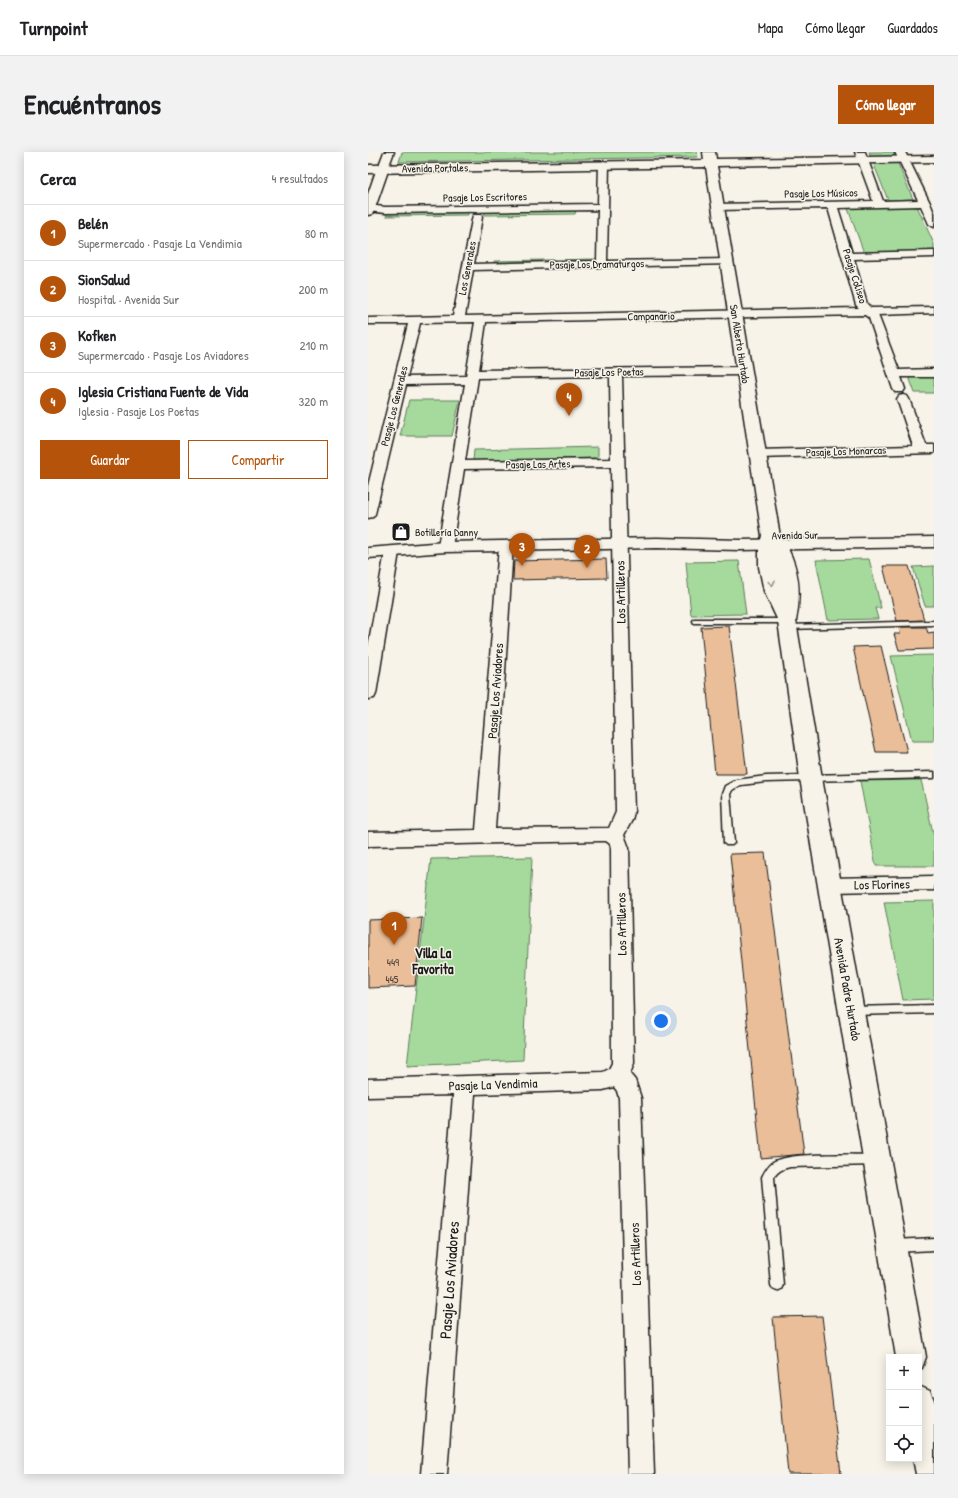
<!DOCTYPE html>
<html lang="es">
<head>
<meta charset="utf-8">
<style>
  body { margin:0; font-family:"Patrick Hand",sans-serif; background:#f2f2f2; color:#202124 }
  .controls { position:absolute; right:12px; bottom:12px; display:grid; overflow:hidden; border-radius:0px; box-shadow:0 2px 10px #0003 }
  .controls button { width:36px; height:36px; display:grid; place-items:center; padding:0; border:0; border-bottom:1px solid #e0e0e0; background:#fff; color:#202124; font:20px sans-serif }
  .you { position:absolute; left:293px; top:869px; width:14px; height:14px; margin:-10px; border:3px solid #fff; border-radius:50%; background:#1a73e8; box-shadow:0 0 0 6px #1a73e833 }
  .badge { display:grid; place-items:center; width:26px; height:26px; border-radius:50%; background:#b45309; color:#fff; font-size:13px; font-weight:700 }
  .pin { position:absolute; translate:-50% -33px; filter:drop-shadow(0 1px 2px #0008) }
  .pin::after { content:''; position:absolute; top:21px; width:14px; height:12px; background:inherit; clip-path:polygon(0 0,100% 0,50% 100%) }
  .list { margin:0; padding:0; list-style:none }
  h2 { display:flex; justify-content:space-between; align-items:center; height:52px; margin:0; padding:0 16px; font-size:17px }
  h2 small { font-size:13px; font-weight:400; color:#757577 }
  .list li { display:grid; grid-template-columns:26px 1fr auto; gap:12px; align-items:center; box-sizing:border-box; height:56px; padding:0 16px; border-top:1px solid #e0e0e0 }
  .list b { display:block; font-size:15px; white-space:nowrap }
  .list p { margin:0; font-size:13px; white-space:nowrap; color:#757577 }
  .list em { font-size:13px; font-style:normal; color:#757577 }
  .actions { display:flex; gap:8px; padding:12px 16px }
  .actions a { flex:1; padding:9px 0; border:1px solid #b45309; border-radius:0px; text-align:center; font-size:14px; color:#b45309 }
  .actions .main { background:#b45309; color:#fff }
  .icon { flex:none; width:22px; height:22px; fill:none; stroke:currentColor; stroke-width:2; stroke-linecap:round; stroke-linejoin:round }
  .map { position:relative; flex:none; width:566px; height:1322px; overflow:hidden; border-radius:0px }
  header { display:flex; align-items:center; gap:24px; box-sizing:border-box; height:56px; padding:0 20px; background:#fff; border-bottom:1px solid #e0e0e0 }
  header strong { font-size:19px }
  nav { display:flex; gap:22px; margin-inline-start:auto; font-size:14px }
  .intro { display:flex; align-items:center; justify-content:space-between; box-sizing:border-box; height:96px; padding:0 24px }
  h1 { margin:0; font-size:28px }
  .button { padding:10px 18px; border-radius:0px; background:#b45309; color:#fff; font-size:14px; font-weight:700 }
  main { display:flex; gap:24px; padding:0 24px }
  aside { flex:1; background:#fff; border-radius:0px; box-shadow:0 2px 10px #0003 }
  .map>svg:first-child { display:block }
  .green { fill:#a5da9c; stroke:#607b5c }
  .building { fill:#eabe99; stroke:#1c1c1c }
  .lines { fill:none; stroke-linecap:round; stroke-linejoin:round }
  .service-casing { stroke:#1c1c1c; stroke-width:3 }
  .minor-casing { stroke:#1c1c1c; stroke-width:3 }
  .tertiary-casing { stroke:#1c1c1c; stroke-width:3 }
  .secondary-casing { stroke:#1c1c1c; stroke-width:3 }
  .service { fill:#f7f3e8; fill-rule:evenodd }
  .minor { fill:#f7f3e8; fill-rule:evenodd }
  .tertiary { fill:#f7f3e8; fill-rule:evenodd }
  .secondary { fill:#f7f3e8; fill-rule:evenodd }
  .oneway { stroke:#94928c }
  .labels { text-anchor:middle; stroke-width:3; stroke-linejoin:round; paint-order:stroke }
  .far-street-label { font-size:11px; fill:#1c1c1c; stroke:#f7f3e8 }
  .far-poi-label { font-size:11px; fill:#1c1c1c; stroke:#f7f3e8; text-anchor:start }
  .number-label { font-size:11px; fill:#50443b }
  .street-label { font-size:13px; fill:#1c1c1c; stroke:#f7f3e8 }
  .neighbourhood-label { font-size:14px; font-weight:bold; fill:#1c1c1c; stroke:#f7f3e8 }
  .near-street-label { font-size:16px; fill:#1c1c1c; stroke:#f7f3e8 }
</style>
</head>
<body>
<header>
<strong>Turnpoint</strong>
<nav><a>Mapa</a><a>Cómo llegar</a><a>Guardados</a></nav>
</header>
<div class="intro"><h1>Encuéntranos</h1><a class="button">Cómo llegar</a></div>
<main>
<aside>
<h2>Cerca<small>4 resultados</small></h2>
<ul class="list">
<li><span class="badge">1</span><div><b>Belén</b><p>Supermercado · Pasaje La Vendimia</p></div><em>80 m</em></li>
<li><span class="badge">2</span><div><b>SionSalud</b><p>Hospital · Avenida Sur</p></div><em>200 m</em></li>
<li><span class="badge">3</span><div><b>Kofken</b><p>Supermercado · Pasaje Los Aviadores</p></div><em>210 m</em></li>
<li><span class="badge">4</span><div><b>Iglesia Cristiana Fuente de Vida</b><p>Iglesia · Pasaje Los Poetas</p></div><em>320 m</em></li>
</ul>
<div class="actions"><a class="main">Guardar</a><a>Compartir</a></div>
</aside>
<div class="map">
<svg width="566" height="1322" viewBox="0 0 566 1322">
  <rect width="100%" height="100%" fill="#f7f3e8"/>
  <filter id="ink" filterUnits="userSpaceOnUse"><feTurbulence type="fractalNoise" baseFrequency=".025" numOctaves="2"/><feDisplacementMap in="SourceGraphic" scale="8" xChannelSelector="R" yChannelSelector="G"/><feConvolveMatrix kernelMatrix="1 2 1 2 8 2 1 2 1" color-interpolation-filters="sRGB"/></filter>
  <g filter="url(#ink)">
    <!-- green -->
    <path class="green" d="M 34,0 L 329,0 L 330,5 L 31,10 Z
      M 501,0 L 525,0 L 545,47 L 520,48 Z
      M 548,52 L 566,92 L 566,100 L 496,101 L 479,54 Z
      M 208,58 L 207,62 L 116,63 L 117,59 Z
      M 100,59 L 100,63 L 18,64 L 19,60 Z
      M 228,107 L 228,112 L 126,113 L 126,109 Z
      M 566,224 L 566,241 L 547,241 L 541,225 Z
      M 41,248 L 92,248 L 84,284 L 32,284 Z
      M 230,295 L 230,306 L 105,309 L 106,298 Z
      M 501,407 L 513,456 L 507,456 L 510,467 L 460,468 L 448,408 Z
      M 371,409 L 378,462 L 323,463 L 318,410 Z
      M 566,414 L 566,454 L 557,454 L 545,415 Z
      M 566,503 L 566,589 L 544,589 L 523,504 Z
      M 553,628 L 566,685 L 566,714 L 508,714 L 492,629 Z
      M 164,705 L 155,908 L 39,914 L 63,707 Z
      M 566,749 L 566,847 L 535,848 L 516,750 Z"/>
    <!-- building -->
    <path class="building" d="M 238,407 L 239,426 L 145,428 L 146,409 Z
      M 515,414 L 541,414 L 556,468 L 529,469 Z
      M 361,474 L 379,622 L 347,622 L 333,475 Z
      M 531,475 L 558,475 L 560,481 L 566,480 L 566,497 L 531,498 L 526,482 L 532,482 Z
      M 513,494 L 526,548 L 539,600 L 508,600 L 485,495 Z
      M 397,701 L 436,1002 L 393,1006 L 362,702 Z
      M 54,766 L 47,834 L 0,836 L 0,768 Z
      M 454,1164 L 473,1322 L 420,1322 L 405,1165 Z"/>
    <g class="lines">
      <!-- service casing -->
      <g class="service-casing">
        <path id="service" d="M 326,467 L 419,467 L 423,469 L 419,471 L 326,471 L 325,469 Z
          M 566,469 L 566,473 L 420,477 L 416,475 L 420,473 Z
          M 566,620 L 566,626 L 398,630 L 373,633 L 364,638 L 362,642 L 366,691 L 364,693 L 358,693 L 356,691 L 354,642 L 357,634 L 368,628 L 398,624 Z
          M 566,853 L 566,861 L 484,863 L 480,862 L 479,859 L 480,856 L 484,855 Z
          M 508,1003 L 512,1004 L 514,1008 L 512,1012 L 508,1013 L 422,1015 C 414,1017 410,1019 406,1025 L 415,1133 L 413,1137 L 409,1139 L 405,1137 L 403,1133 L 394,1025 C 397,1019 400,1013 405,1010 C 422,1000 485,1003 508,1003 Z
          M 566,1086 L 566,1098 L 527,1100 L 523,1098 L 521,1094 L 523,1090 L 527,1088 Z"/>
      </g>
      <!-- minor casing -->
      <g class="minor-casing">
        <path id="minor" d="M 16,0 L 26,0 L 20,16 L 15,19 L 10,16 Z
          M 487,0 L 497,0 L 515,49 L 550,48 L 527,0 L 537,0 L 562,51 L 566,61 L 566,75 L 561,72 L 553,54 L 470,56 L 484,101 L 566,99 L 566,105 L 486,107 L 499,152 L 503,156 L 566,155 L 566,161 L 510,163 L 531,218 L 566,217 L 566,225 L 533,225 L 537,237 L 535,240 L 527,240 L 525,237 L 501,166 L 497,163 L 118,170 L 111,218 L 377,215 L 381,216 L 383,219 L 381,222 L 377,223 L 254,224 L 266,660 L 264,668 L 256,683 L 261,696 L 266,911 L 262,922 L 267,928 L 273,946 L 286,1322 L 260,1322 L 251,946 L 249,939 L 246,935 L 235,938 L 107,942 L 79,1322 L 53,1322 L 85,943 L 0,945 L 0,927 L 235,920 L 241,917 L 244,911 L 243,696 L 242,692 L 238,689 L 233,689 L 0,694 L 0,680 L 108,678 L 131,394 L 133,391 L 138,390 L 143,391 L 145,394 L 127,677 L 241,676 L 248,660 L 243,315 L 96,317 L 84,395 L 82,398 L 77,399 L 72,398 L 70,395 L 97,232 L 38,233 L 7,362 L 5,365 L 0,366 L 0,334 L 40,172 L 0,172 L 0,166 L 85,164 L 105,63 L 113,63 L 114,65 L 106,112 L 229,109 L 230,58 L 17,61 L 0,59 L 0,53 L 17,55 L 230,52 L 231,12 L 236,9 L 241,12 L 239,109 L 359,107 L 363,108 L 364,110 L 363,112 L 105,118 L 97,164 L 491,156 L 488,153 L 460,56 L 350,58 L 345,55 L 350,52 L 505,49 ZM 107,170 L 98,224 L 39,225 L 52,171 ZM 242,224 L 243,307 L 97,309 L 110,226 Z
          M 535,243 L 539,244 L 541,247 L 558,293 L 566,293 L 566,301 L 390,306 L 385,305 L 383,302 L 385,299 L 390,298 L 545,294 L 529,247 L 531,244 Z
          M 24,396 L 29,397 L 31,400 L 8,542 L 6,546 L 0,547 L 0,495 L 17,400 L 19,397 Z
          M 566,724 L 566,738 L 462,740 L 455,738 L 453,733 L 455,728 L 462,726 Z"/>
      </g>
      <!-- tertiary casing -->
      <g class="tertiary-casing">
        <path id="tertiary" d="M 15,12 L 19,14 L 21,16 L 6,59 L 4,62 L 0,63 L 0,42 L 9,16 L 11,14 Z
          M 566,385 L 566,395 L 372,398 L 289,396 L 77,400 L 0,406 L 0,396 L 77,390 L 289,386 L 372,388 Z"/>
      </g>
      <!-- secondary casing -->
      <g class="secondary-casing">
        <path id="secondary" d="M 335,0 L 347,0 L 348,7 L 566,4 L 566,10 L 349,14 L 412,384 C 431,410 434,438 428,469 L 454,626 L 558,1205 L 554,1216 L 551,1217 L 551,1205 L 528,1205 L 432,626 L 410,469 L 396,439 L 391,415 L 391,393 L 394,384 L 338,15 L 0,21 L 0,13 L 336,8 Z
          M 551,1234 L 562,1239 L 566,1248 L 566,1322 L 548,1322 L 545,1307 L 551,1307 Z"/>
      </g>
      <!-- service -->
      <use href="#service" class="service"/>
      <!-- minor -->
      <use href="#minor" class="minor"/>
      <!-- tertiary -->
      <use href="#tertiary" class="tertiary"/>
      <!-- secondary -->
      <use href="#secondary" class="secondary"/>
    </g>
    <!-- one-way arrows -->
    <defs><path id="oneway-chevron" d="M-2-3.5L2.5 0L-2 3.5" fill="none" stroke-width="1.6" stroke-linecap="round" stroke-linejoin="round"/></defs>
    <use class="oneway" href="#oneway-chevron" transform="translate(404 431) rotate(79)"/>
  </g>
  <!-- icons -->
  <defs>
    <g id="shop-square" transform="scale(1)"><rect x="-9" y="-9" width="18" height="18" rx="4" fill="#1c1c1c" stroke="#f7f3e8"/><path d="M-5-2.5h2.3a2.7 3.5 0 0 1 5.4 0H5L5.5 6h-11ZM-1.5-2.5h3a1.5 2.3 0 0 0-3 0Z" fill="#fff"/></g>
  </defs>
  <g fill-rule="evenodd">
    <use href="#shop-square" x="33" y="380"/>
  </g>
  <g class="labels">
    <!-- far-street labels -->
    <g class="far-street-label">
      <text transform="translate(67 16) rotate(-1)" y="4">Avenida Portales</text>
      <text transform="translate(453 41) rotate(-1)" y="4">Pasaje Los Músicos</text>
      <text transform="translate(117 45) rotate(-1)" y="4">Pasaje Los Escritores</text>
      <text transform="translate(229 112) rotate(-1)" y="4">Pasaje Los Dramaturgos</text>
      <text transform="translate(99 116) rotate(-79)" y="4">Los Generales</text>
      <text transform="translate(487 124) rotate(72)" y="4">Pasaje Coliseo</text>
      <text transform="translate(283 164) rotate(-1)" y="4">Campanario</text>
      <text transform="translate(372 192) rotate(81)" y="4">San Alberto Hurtado</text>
      <text transform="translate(241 220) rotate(-1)" y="4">Pasaje Los Poetas</text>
      <text transform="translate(26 254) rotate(-76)" y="4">Pasaje Los Generales</text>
      <text transform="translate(478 299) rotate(-2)" y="4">Pasaje Los Monarcas</text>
      <text transform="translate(170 312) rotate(-1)" y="4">Pasaje Las Artes</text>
      <text transform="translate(427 383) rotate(-1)" y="4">Avenida Sur</text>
    </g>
    <!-- far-poi labels -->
    <g class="far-poi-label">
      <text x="47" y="384">Botillería Danny</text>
    </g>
    <!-- number labels -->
    <g class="number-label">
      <text x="25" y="814">449</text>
      <text x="24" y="831">445</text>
    </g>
    <!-- street labels -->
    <g class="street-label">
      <text transform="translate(252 440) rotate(-91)" y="5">Los Artilleros</text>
      <text transform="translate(127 539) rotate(-86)" y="5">Pasaje Los Aviadores</text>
      <text transform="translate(514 732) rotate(-1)" y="5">Los Florines</text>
      <text transform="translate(253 772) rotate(-91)" y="5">Los Artilleros</text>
      <text transform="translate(480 837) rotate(80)" y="5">Avenida Padre Hurtado</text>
      <text transform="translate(125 932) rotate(-2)" y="5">Pasaje La Vendimia</text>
      <text transform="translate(267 1102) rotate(-92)" y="5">Los Artilleros</text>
    </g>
    <!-- neighbourhood labels -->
    <g class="neighbourhood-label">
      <text x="65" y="806">Villa La<tspan x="65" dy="16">Favorita</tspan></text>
    </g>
    <!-- near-street labels -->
    <g class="near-street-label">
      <text transform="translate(81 1128) rotate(-86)" y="6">Pasaje Los Aviadores</text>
    </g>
  </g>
</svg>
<div class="controls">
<button>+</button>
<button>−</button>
<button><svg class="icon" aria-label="locate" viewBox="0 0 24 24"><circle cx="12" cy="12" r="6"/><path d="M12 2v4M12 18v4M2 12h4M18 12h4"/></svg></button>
</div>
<div class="you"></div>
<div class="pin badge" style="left:26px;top:793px">1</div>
<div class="pin badge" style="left:219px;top:416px">2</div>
<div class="pin badge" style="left:154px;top:414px">3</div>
<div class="pin badge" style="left:201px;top:264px">4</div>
</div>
</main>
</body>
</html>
